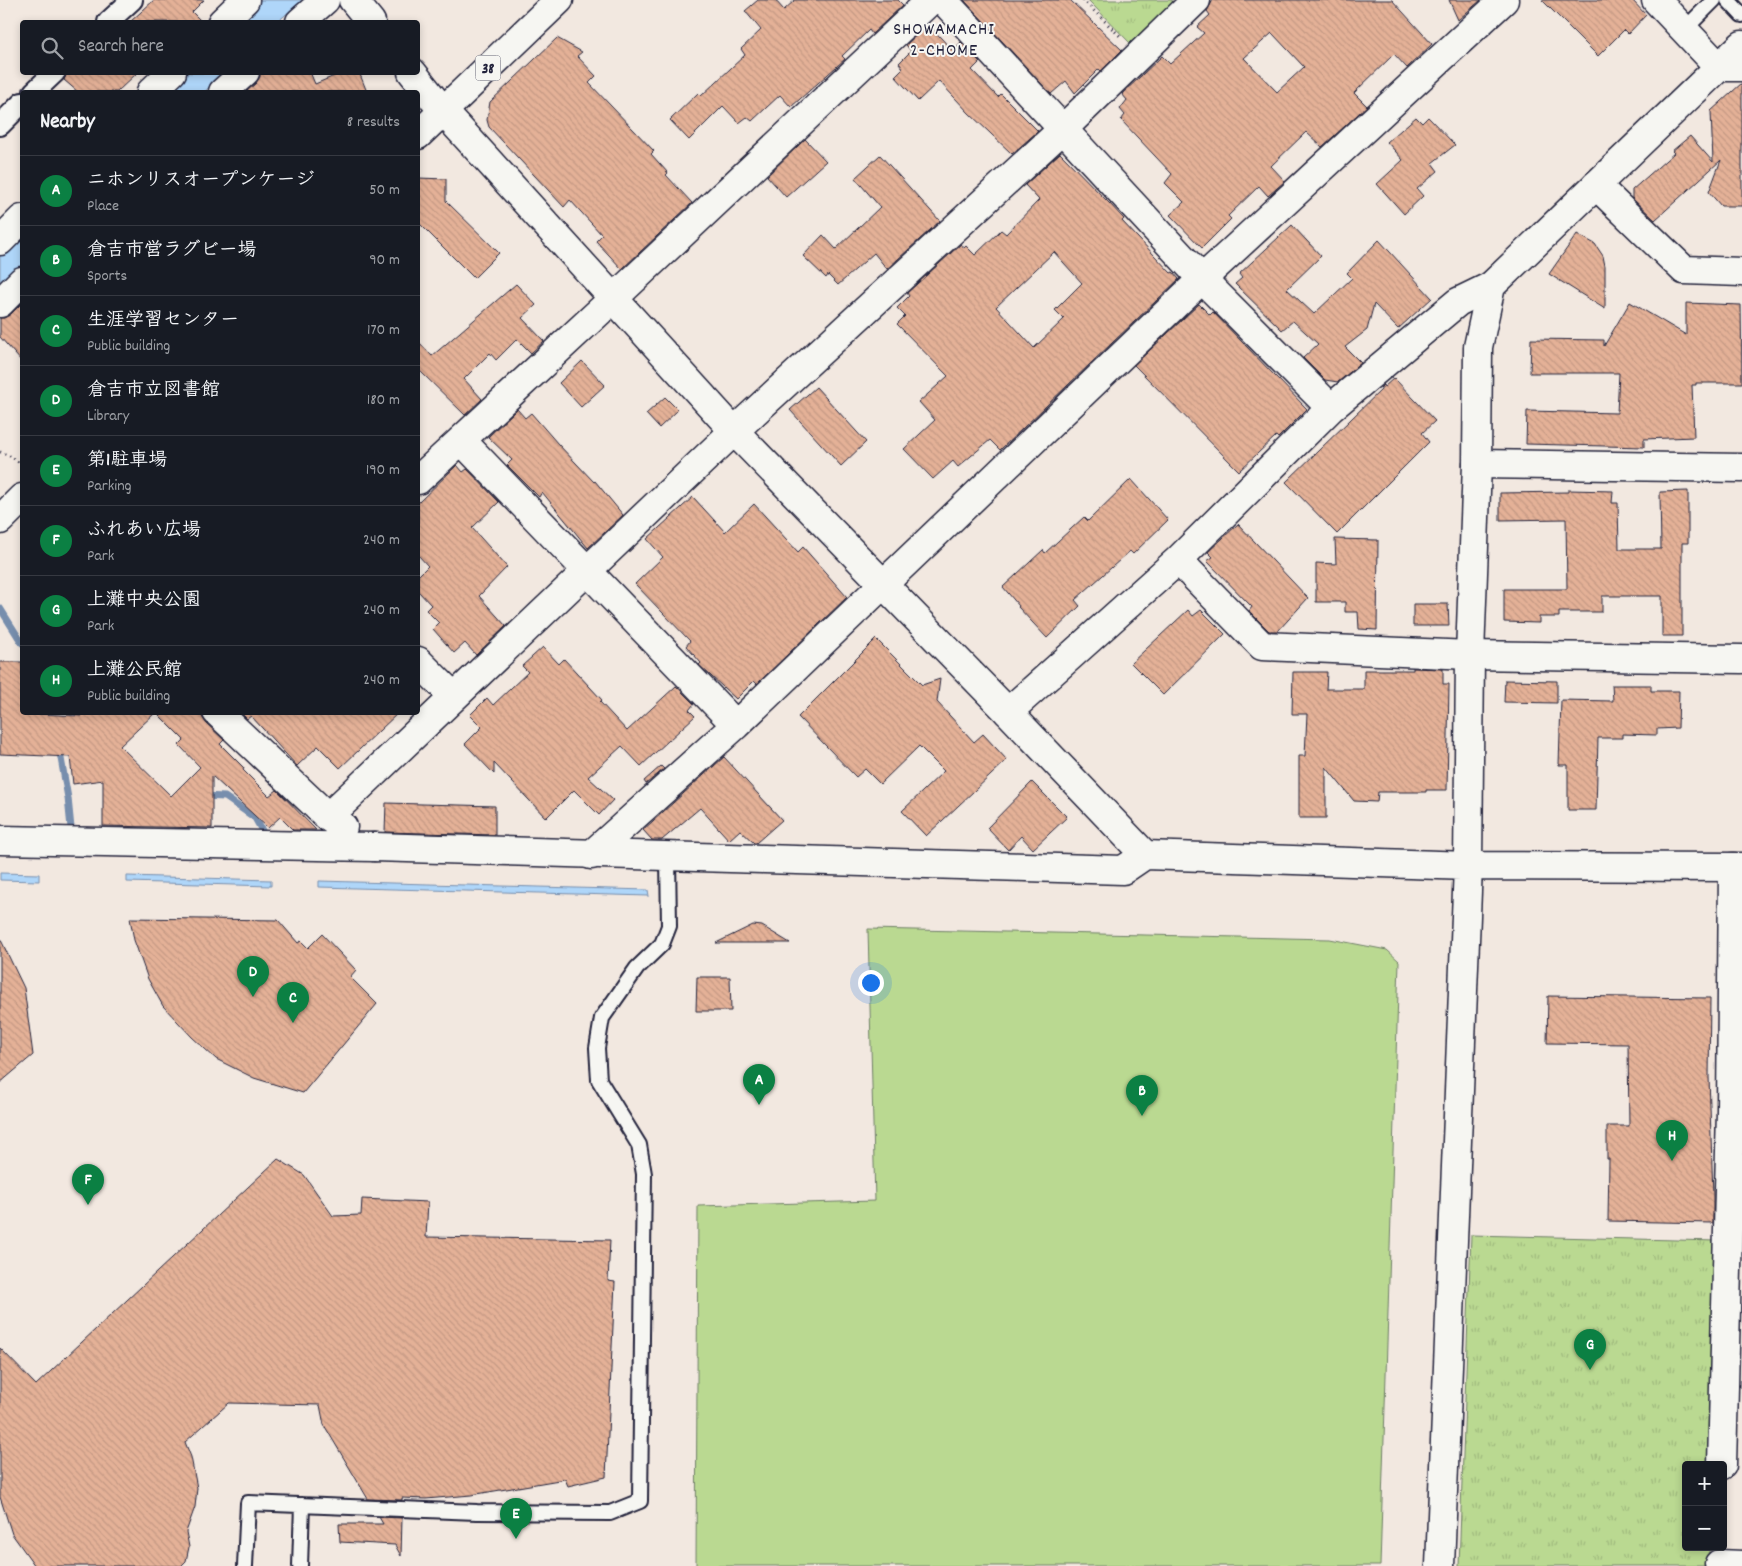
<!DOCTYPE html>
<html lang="en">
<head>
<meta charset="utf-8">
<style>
  body { margin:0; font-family:Dekko,"Klee One",sans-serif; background:#242831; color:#f1f3f6 }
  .controls { position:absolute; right:15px; bottom:15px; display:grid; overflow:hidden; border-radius:5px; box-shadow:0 2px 8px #0003 }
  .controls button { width:45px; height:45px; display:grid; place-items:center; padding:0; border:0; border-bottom:1px solid #363941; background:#171b24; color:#f1f3f6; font:25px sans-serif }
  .you { position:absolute; left:870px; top:982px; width:18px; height:18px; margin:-12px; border:4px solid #fff; border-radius:50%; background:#1a73e8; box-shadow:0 0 0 8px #1a73e833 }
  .badge { display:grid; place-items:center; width:32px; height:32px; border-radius:50%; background:#0b8043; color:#fff; font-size:16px; font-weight:700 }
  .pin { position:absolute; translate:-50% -41px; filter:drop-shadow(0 1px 2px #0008) }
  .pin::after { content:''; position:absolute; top:26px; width:18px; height:15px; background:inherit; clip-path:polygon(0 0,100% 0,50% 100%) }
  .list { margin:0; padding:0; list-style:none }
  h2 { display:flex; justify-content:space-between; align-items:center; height:65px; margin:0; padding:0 20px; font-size:21px }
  h2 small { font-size:16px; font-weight:400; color:#9ea1a6 }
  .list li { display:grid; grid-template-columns:32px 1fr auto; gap:15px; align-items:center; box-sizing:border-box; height:70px; padding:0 20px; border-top:1px solid #363941 }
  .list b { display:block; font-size:19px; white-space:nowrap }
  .list p { margin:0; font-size:16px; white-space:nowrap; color:#9ea1a6 }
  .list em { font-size:16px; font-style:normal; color:#9ea1a6 }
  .icon { flex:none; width:28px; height:28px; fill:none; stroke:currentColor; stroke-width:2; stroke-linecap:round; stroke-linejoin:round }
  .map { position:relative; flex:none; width:1742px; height:1566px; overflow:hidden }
  .search { position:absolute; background:#171b24; box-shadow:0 2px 8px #0003; left:20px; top:20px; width:400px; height:55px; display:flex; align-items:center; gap:12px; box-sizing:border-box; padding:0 18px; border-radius:5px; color:#9ea1a6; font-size:19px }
  .panel { position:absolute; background:#171b24; box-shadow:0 2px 8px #0003; left:20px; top:90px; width:400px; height:625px; border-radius:5px }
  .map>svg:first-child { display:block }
  .park { fill:url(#park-tufts); stroke:#6e7e66 }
  .pitch { fill:#bad991; stroke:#6e7e66 }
  .water { fill:#afd6f9; stroke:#778ead }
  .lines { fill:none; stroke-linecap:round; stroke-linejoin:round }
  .stream { stroke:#778ead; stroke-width:7 }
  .building { fill:url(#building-back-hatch); stroke:#22223b; fill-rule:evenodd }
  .service-casing { stroke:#22223b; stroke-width:18 }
  .pedestrian-casing { stroke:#22223b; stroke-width:24 }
  .minor-casing { stroke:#22223b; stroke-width:31 }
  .tertiary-casing { stroke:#22223b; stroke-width:31 }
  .primary-casing { stroke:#22223b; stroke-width:31 }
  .path { stroke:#22223b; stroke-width:3; stroke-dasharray:1 4; stroke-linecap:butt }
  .service { stroke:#f6f6f2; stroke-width:14 }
  .pedestrian { stroke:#f6f6f2; stroke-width:20 }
  .minor { stroke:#f6f6f2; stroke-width:28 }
  .tertiary { stroke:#f6f6f2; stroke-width:28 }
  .primary { stroke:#f6f6f2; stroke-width:28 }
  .labels { text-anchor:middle; stroke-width:4; stroke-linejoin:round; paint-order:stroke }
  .shield { fill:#f6f6f2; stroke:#626272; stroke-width:1 }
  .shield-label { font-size:15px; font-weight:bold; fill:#22223b }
  .neighbourhood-label { font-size:18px; letter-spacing:1px; fill:#22223b; stroke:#f6f6f2 }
</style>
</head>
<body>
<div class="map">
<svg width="1742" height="1566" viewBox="0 0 1742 1566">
  <defs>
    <pattern id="park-tufts" width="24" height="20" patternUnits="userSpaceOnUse" patternTransform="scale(1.25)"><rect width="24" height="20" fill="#bad991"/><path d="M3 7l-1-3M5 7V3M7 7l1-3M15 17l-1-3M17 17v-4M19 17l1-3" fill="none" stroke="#a0ba7e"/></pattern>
    <pattern id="building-back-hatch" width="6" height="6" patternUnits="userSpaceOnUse" patternTransform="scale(1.25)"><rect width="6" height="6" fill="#e4b197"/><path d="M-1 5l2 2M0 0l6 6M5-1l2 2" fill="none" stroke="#c39883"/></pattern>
  </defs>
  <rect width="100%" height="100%" fill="#f2e8e0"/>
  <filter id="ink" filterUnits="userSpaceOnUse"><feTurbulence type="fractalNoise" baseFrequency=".02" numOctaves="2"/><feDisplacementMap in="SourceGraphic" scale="10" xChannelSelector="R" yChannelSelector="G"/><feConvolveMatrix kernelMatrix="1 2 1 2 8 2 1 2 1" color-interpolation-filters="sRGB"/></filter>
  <g filter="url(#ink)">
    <!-- park -->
    <path class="park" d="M 1088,0 L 1172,0 L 1174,10 L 1132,45 Z
      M 1471,1235 L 1717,1241 L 1711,1465 L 1686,1465 L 1686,1547 L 1709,1547 L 1709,1566 L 1459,1566 Z"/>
    <!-- pitch -->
    <path class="pitch" d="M 868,929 L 1330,939 L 1387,950 L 1399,961 L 1380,1566 L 696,1566 L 698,1206 L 875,1201 Z"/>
    <!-- water -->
    <path class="water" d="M 259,0 L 303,0 L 277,22 L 235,22 Z
      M 184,73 L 225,73 L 204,92 L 164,92 Z
      M 22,229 L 22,267 L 0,289 L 0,252 Z
      M 0,873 L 39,874 L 39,881 L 0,880 Z
      M 127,876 L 271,880 L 271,886 L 127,882 Z
      M 319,881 L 648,890 L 649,896 L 319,887 Z"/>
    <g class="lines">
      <!-- stream -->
      <path class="stream" d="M 0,608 L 22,643
        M 59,747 L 68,798 L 71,828
        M 203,796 L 225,797 L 255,818 L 265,836"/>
    </g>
    <!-- building -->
    <path class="building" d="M 154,0 L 204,0 L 192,12 L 202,22 L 130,22 Z
      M 758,0 L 775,0 L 784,10 L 795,0 L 898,0 L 903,5 L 872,34 L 869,30 L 842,56 L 845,59 L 791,107 L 780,95 L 752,121 L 747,117 L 739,123 L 723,106 L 689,140 L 670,120 L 698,93 L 701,96 L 745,55 L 741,49 L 761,30 L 745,11 Z
      M 964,0 L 1070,0 L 1122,50 L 1101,71 L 1099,69 L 1075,93 L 1066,81 L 1051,94 Z
      M 1213,0 L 1392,0 L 1432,44 L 1407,68 L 1394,54 L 1354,93 L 1367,106 L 1322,147 L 1306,132 L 1271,166 L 1285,181 L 1268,196 L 1259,186 L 1228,216 L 1231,219 L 1202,248 L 1170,215 L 1184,202 L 1165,183 L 1172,174 L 1121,120 L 1125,115 L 1120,109 L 1127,100 L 1122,94 L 1162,56 L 1170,64 L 1204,33 L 1197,27 L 1210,15 L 1207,11 ZM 1272,33 L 1304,67 L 1277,92 L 1244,58 Z
      M 1449,0 L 1481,0 L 1458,20 Z
      M 1542,0 L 1632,0 L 1646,15 L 1628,34 L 1624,30 L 1598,56 Z
      M 928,24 L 953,51 L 961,42 L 980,62 L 972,70 L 998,97 L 1001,94 L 1038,131 L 1012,154 L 969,113 L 939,81 L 918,101 L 895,76 L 903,68 L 899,63 L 911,51 L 906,45 Z
      M 557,38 L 582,52 L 577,56 L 596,76 L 589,83 L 654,151 L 651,154 L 668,173 L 666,175 L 692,203 L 622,269 L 596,241 L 602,235 L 570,200 L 564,207 L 489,127 L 487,120 L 490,102 Z
      M 67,72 L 138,72 L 117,92 L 78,92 L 64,80 Z
      M 260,72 L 310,72 L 315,84 L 344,72 L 359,72 L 367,92 L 246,92 L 256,83 L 260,77 Z
      M 1742,83 L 1742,206 L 1721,206 L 1709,192 L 1721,160 L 1655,220 L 1632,198 L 1632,190 L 1674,153 L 1672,151 L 1690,136 L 1713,162 L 1711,111 Z
      M 1416,117 L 1422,123 L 1428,117 L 1455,145 L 1432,163 L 1438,171 L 1417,189 L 1423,196 L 1404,214 L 1377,184 L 1403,160 L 1387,142 Z
      M 805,139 L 826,161 L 786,197 L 767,176 Z
      M 1060,153 L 1109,203 L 1124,219 L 1122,221 L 1171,273 L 1173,272 L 1179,279 L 1000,450 L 990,440 L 958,467 L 953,461 L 933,479 L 904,449 L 935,420 L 919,402 L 948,376 L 897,324 L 905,316 L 897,308 L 909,296 L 907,293 L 961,244 L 964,248 L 966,246 L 975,255 L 1001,230 L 1006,234 L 1039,200 L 1025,185 ZM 1054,252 L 1082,283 L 1055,310 L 1064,319 L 1034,348 L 996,307 Z
      M 880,155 L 940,221 L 887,269 L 874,253 L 838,285 L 828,275 L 826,278 L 803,256 L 823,235 L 836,249 L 880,207 L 855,178 Z
      M 418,178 L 446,179 L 446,201 L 499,253 L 474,278 L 418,222 Z
      M 1292,225 L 1321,256 L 1287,289 L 1314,314 L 1352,278 L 1347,273 L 1379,240 L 1432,298 L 1398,329 L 1374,304 L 1367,330 L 1345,347 L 1361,363 L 1338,382 L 1325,380 L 1303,358 L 1318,344 L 1293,321 L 1282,330 L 1235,284 L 1242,278 L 1239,274 Z
      M 1577,234 L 1595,244 L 1603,256 L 1605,266 L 1605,309 L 1549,274 Z
      M 516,284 L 536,305 L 522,318 L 544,341 L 531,353 L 517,339 L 496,360 L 490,353 L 464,379 L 482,399 L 465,415 L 418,369 L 418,341 L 432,356 Z
      M 1630,302 L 1686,335 L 1686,303 L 1741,305 L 1742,383 L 1696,383 L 1696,385 L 1692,385 L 1694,437 L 1644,439 L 1644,447 L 1526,444 L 1527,411 L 1617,413 L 1619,373 L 1530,373 L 1531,339 L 1604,340 L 1604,346 Z
      M 22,303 L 22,362 L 0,337 L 0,318 L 4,318 L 11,314 Z
      M 1199,304 L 1210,315 L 1213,312 L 1307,409 L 1278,438 L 1276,436 L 1239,471 L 1134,365 Z
      M 582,361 L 605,385 L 581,407 L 559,383 Z
      M 1394,378 L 1435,421 L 1422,433 L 1429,442 L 1337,534 L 1286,482 L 1383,388 L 1380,388 L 1383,385 L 1384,387 Z
      M 816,387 L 866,442 L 841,466 L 790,410 Z
      M 665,397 L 678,410 L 659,428 L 646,414 Z
      M 517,409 L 525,418 L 531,413 L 558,444 L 594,482 L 595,481 L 623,515 L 588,548 L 542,492 L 539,497 L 507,465 L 512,460 L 488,437 Z
      M 457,465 L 463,472 L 467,469 L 499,502 L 472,528 L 507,567 L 479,596 L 506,626 L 476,655 L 465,643 L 454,653 L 433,629 L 439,623 L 426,610 L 431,605 L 418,591 L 418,576 L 428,566 L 418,555 L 418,503 Z
      M 1131,479 L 1168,520 L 1133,554 L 1130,551 L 1075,600 L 1080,606 L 1047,638 L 1018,607 L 1019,606 L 1003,587 L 1043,550 L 1045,553 L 1084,517 L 1088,521 Z
      M 1568,490 L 1613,491 L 1612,503 L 1618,503 L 1619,549 L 1661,549 L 1660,492 L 1688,491 L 1688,543 L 1682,543 L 1682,636 L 1662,636 L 1662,596 L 1602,596 L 1602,612 L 1559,612 L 1559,617 L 1539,617 L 1539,623 L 1504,622 L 1504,589 L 1567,589 L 1566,519 L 1500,520 L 1500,493 L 1568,492 Z
      M 693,497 L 725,532 L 754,504 L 798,552 L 803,547 L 847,597 L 757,684 L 754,681 L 736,699 L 699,665 L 701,663 L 686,646 L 690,641 L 635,584 L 663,557 L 647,539 Z
      M 1238,524 L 1308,598 L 1278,631 L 1269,631 L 1249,611 L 1252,607 L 1207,561 L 1213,557 L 1208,552 Z
      M 1335,539 L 1378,540 L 1377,630 L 1359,629 L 1358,612 L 1345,612 L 1345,602 L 1316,602 L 1316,563 L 1336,564 Z
      M 1413,604 L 1448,604 L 1449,626 L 1413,626 Z
      M 1188,610 L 1193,616 L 1201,610 L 1225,634 L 1163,695 L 1131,663 Z
      M 876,639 L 922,685 L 940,679 L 937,702 L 974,742 L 983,734 L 1007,760 L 926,836 L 902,811 L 944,771 L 919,746 L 880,784 L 865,769 L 856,777 L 798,717 Z
      M 543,647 L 559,664 L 564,659 L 602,700 L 600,702 L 627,731 L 676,686 L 694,704 L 689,710 L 695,716 L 641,766 L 622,746 L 588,777 L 613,800 L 599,815 L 574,790 L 546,818 L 494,763 L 494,774 L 465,744 L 482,727 L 470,715 L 487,698 L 493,705 L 528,672 L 522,666 Z
      M 0,662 L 22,662 L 22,713 L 81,716 L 79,712 L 156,712 L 120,746 L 171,796 L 200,767 L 179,745 L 184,740 L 156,712 L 202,712 L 202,717 L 206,723 L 224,740 L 220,744 L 244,768 L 243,770 L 269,796 L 277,790 L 316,830 L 293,830 L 280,817 L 268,828 L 212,776 L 212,828 L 103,826 L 103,780 L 73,784 L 70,757 L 0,754 Z
      M 1413,668 L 1443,669 L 1443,684 L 1449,684 L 1447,790 L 1426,790 L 1426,792 L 1378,792 L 1377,802 L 1354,801 L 1326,767 L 1326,818 L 1299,818 L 1299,756 L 1305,756 L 1307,714 L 1292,714 L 1293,672 L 1327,672 L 1326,689 L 1364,689 L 1364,670 L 1413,670 Z
      M 1505,680 L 1557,681 L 1557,703 L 1504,702 Z
      M 1612,685 L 1651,685 L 1651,691 L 1679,691 L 1678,728 L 1657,729 L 1657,735 L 1622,734 L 1622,738 L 1598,738 L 1596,810 L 1568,810 L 1568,765 L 1559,765 L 1561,700 L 1613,701 Z
      M 240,712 L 399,712 L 340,768 L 318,746 L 297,766 L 251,716 L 247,719 Z
      M 724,757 L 782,820 L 756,843 L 754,843 L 740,830 L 729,840 L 700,808 L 662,840 L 652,840 L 643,830 Z
      M 661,766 L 664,769 L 646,784 L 644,781 Z
      M 1032,782 L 1067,817 L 1033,849 L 1021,836 L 1008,850 L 987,828 Z
      M 386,803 L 495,806 L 495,835 L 385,832 Z
      M 130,918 L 278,920 L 298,943 L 301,941 L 308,948 L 322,934 L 356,970 L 350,977 L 377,1004 L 303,1093 L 254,1078 L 216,1059 L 192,1037 L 163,1006 L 148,979 L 134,940 Z
      M 753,925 L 762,926 L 790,943 L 716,943 Z
      M 0,938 L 24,988 L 33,1055 L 0,1083 Z
      M 697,977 L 730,977 L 731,1011 L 696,1011 Z
      M 1548,996 L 1710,998 L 1709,1077 L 1713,1196 L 1713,1223 L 1608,1221 L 1609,1159 L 1607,1159 L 1607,1126 L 1629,1126 L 1628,1044 L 1547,1043 Z
      M 278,1159 L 304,1175 L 333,1216 L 361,1215 L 362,1199 L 428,1202 L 426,1237 L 610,1240 L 608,1281 L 615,1282 L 606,1477 L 568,1486 L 565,1479 L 471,1495 L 426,1499 L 402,1498 L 402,1500 L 368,1499 L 324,1425 L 320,1405 L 229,1403 L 185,1442 L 191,1457 L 197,1488 L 195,1507 L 186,1532 L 189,1547 L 186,1561 L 181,1566 L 35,1566 L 12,1534 L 0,1497 L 0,1348 L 36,1385 Z
      M 379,1517 L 402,1518 L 401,1556 L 395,1545 L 340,1542 L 339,1524 L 383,1524 Z"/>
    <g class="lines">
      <!-- service casing -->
      <g class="service-casing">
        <path id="service" d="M 1728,0 L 1742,15
          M 1684,30 L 1714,0
          M 245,1566 L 248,1503 L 477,1512 L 610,1513 L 640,1501 L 644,1174 L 639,1145 L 599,1080 L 597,1048 L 602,1018 L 637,968 L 662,944 L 669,926 L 668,857
          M 300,1566 L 302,1505"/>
      </g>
      <!-- pedestrian casing -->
      <g class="pedestrian-casing">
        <path id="pedestrian" d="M 108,22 L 132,0
          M 34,92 L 55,72
          M 0,125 L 22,103"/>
      </g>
      <!-- minor casing -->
      <g class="minor-casing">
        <path id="minor" d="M 943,0 L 1202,279 L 1331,408
          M 1656,0 L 1719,67 L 1742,67
          M 222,22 L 245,0
          M 300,22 L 325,0
          M 151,92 L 172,72
          M 223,92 L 245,72
          M 1596,185 L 1684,270 L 1742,272
          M 0,241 L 22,219
          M 0,303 L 22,281
          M 461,440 L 736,725
          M 1477,464 L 1742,468
          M 418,480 L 614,298 L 931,0
          M 1178,560 L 1262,646 L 1470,655 L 1742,659
          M 418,661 L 454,697
          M 217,712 L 328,817 L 343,827
          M 1008,712 L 1178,560 L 1331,408 L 1458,302 L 1491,286
          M 328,817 L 734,431 L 1063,129 L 1196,0
          M 0,840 L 374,847
          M 591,855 L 736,725 L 1202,279 L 1504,0
          M 1722,1465 L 1731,1111 L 1733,867
          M 1719,1564 L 1742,1565"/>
      </g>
      <!-- tertiary casing -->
      <g class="tertiary-casing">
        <path id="tertiary" d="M 353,0 L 371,22
          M 412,72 L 443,111 L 734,431 L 1008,712 L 1145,855
          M 374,847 L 1123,870 L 1145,855 L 1468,866 L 1742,867
          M 1440,1566 L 1468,866 L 1470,655 L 1477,464 L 1478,347 L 1491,286 L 1742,45"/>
      </g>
      <!-- primary casing -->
      <g class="primary-casing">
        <path id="primary" d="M 418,135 L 559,0
          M 0,520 L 22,498"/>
      </g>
      <!-- path -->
      <path class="path" d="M 1083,0 L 1122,38
        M 0,452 L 12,457 L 22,465"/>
      <!-- service -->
      <use href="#service" class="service"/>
      <!-- pedestrian -->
      <use href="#pedestrian" class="pedestrian"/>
      <!-- minor -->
      <use href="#minor" class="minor"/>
      <!-- tertiary -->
      <use href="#tertiary" class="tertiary"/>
      <!-- primary -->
      <use href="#primary" class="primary"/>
    </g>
  </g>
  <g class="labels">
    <!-- shield labels -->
    <rect class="shield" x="475.5" y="55.5" width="25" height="25" rx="4"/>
    <g class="shield-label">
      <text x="488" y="73">38</text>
    </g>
    <!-- neighbourhood labels -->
    <g class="neighbourhood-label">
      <text x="944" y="34">SHOWAMACHI<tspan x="944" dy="21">2-CHOME</tspan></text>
    </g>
  </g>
</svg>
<div class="controls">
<button>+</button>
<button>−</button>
</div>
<div class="you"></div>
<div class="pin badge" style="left:759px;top:1105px">A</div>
<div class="pin badge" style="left:1142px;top:1116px">B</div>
<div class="pin badge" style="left:293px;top:1023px">C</div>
<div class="pin badge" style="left:253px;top:997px">D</div>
<div class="pin badge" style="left:516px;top:1539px">E</div>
<div class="pin badge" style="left:88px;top:1205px">F</div>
<div class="pin badge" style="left:1590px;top:1370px">G</div>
<div class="pin badge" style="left:1672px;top:1161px">H</div>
<div class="search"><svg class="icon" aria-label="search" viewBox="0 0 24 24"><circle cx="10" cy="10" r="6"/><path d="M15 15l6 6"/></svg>Search here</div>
<section class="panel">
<h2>Nearby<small>8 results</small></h2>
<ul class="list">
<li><span class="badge">A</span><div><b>ニホンリスオープンケージ</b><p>Place</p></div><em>50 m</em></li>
<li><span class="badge">B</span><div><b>倉吉市営ラグビー場</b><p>Sports</p></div><em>90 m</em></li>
<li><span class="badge">C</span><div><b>生涯学習センター</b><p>Public building</p></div><em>170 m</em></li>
<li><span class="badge">D</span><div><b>倉吉市立図書館</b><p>Library</p></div><em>180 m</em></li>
<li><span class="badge">E</span><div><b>第1駐車場</b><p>Parking</p></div><em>190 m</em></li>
<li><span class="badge">F</span><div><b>ふれあい広場</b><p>Park</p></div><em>240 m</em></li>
<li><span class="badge">G</span><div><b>上灘中央公園</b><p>Park</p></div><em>240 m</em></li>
<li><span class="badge">H</span><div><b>上灘公民館</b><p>Public building</p></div><em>240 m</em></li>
</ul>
</section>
</div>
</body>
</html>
